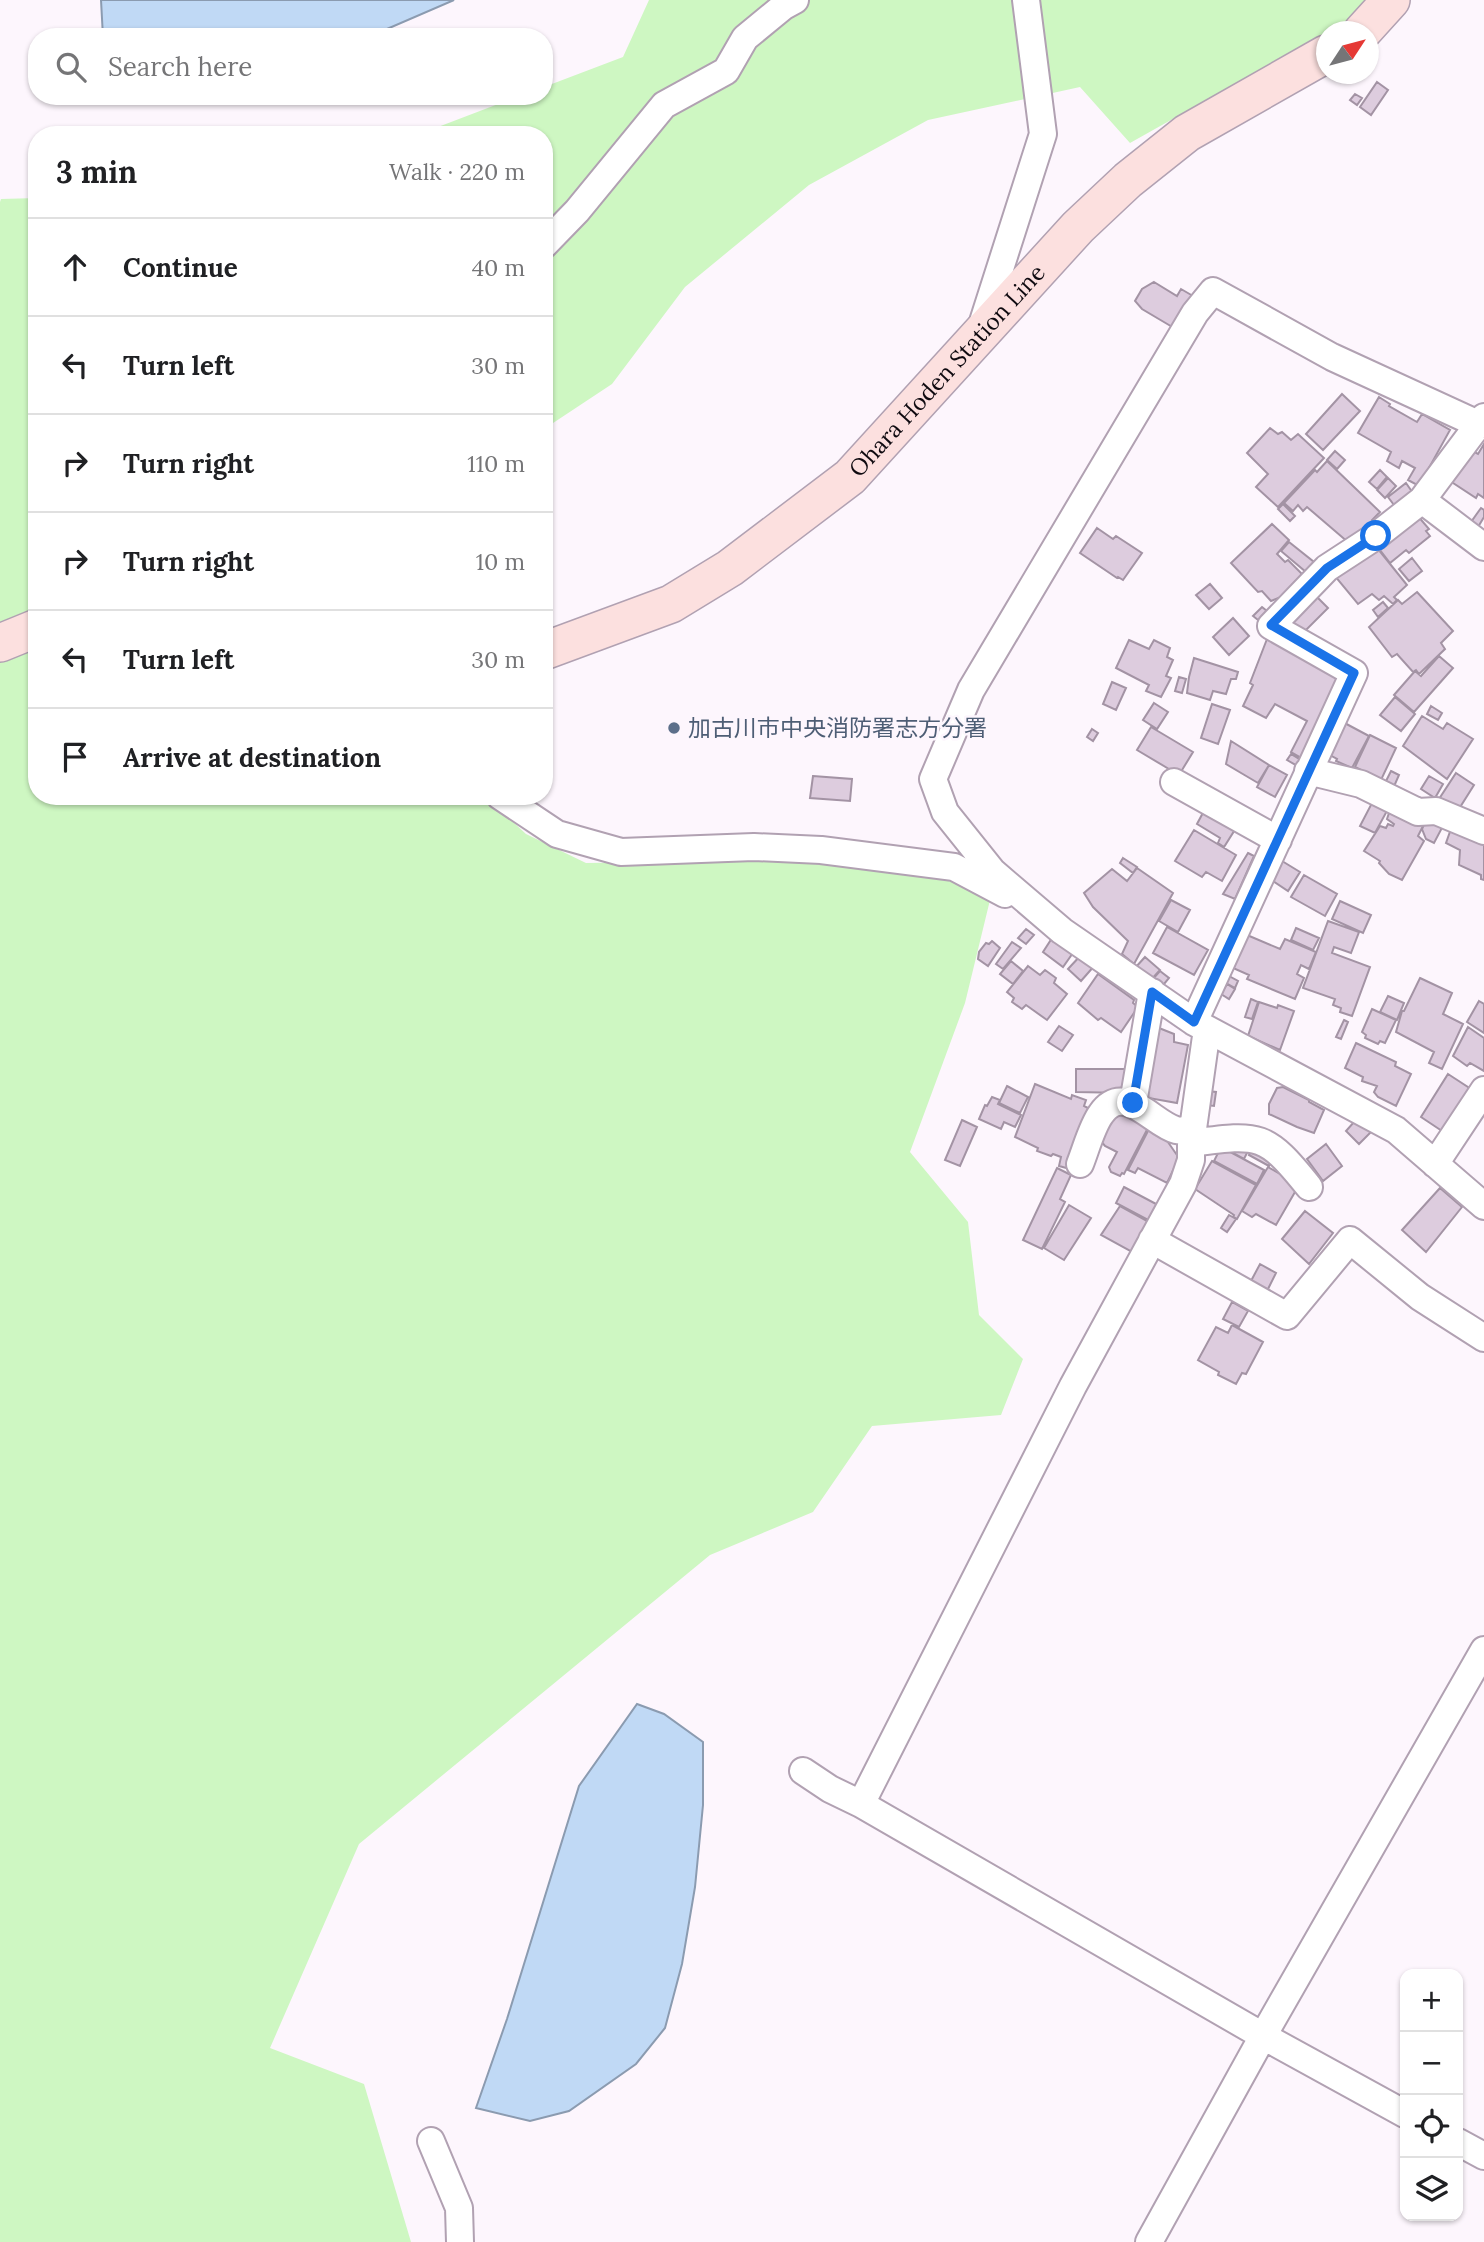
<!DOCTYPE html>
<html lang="en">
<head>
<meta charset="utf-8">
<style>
  body { margin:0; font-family:Lora,"Noto Sans JP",serif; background:#f2f2f2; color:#202124 }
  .controls { position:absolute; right:21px; bottom:21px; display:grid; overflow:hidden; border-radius:14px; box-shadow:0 2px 5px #0004 }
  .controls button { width:63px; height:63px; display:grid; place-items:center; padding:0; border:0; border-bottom:2px solid #e0e0e0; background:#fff; color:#202124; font:35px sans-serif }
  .compass { position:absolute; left:1316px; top:21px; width:63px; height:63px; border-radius:50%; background:#fff; box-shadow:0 2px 5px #0004; rotate:54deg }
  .stop { position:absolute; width:21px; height:21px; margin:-16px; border:5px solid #1a73e8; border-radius:50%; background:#fff }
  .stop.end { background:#1a73e8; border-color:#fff; box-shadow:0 2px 7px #0008 }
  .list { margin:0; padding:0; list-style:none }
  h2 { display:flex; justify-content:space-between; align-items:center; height:91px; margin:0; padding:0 28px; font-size:30px }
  h2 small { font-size:23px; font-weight:400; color:#757577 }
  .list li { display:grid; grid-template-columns:46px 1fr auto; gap:21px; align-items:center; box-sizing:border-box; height:98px; padding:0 28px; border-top:2px solid #e0e0e0 }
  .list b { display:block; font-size:26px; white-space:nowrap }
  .list em { font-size:23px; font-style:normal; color:#757577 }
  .icon { flex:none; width:38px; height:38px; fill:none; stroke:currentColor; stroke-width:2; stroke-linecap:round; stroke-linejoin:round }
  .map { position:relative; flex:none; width:1484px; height:2242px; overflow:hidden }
  .search { position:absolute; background:#fff; box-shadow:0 2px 5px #0004; left:28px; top:28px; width:525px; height:77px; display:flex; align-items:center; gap:18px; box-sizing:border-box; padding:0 24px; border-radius:28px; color:#757577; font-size:26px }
  .panel { position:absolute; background:#fff; box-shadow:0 2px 5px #0004; left:28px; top:126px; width:525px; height:679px; border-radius:28px }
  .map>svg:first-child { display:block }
  .green { fill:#cef7c2 }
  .water { fill:#c0d9f5; stroke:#8b9bb0; stroke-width:2 }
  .building { fill:#ddccde; stroke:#a393a4; stroke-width:2 }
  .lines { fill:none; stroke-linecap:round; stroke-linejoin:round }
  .minor-casing { stroke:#b1a1b2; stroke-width:30 }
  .secondary-casing { stroke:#b1a1b2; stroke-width:40 }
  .minor { stroke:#fff; stroke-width:26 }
  .secondary { stroke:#fce0df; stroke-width:37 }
  .route { stroke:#1a73e8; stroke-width:9 }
  .service-dot { fill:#5c6f8a; stroke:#fdf6fd; stroke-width:2.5 }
  .labels { text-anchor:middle; stroke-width:5; stroke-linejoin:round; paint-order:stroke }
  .street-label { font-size:23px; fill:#0f0a10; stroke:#fdf6fd }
  .service-label { font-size:23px; fill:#4e5e75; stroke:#fdf6fd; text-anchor:start }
</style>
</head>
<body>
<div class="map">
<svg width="1484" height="2242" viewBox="0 0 1484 2242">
  <rect width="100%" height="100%" fill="#fdf6fd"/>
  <!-- green -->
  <path class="green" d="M 649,0 L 1366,0 L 1351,19 L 1130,143 L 1080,87 L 928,120 L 809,185 L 685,287 L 612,384 L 544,429 L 544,135 L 417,135 L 519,96 L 544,96 L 544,87 L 623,57 Z
    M 37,198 L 37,796 L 485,796 L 526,834 L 586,863 L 793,860 L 956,882 L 990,900 L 965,1003 L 910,1152 L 968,1222 L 979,1315 L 1023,1359 L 1001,1415 L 872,1426 L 813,1512 L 710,1555 L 359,1844 L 270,2048 L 364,2084 L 411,2242 L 0,2242 L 0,202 L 1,199 Z"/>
  <!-- water -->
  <path class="water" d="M 101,0 L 454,0 L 387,29 L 339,37 L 103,37 Z
    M 637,1704 L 664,1714 L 703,1742 L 703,1805 L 695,1887 L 682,1964 L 665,2028 L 636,2064 L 569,2111 L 530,2121 L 476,2108 L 507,2019 L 579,1786 Z"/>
  <!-- building -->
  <path class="building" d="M 1377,82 L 1388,90 L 1371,115 L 1360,107 Z
    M 1355,94 L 1362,98 L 1357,105 L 1350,100 Z
    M 1154,282 L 1177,296 L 1181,289 L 1193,296 L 1174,328 L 1142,309 L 1135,301 L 1142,289 Z
    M 1342,394 L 1360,411 L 1323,450 L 1306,434 Z
    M 1379,397 L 1390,404 L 1389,406 L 1417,422 L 1422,414 L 1450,430 L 1419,486 L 1408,480 L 1415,468 L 1402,461 L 1399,468 L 1387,461 L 1391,452 L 1358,433 Z
    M 1270,428 L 1278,434 L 1282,432 L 1291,440 L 1298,434 L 1324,458 L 1278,507 L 1256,487 L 1268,474 L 1247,453 Z
    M 1484,444 L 1484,498 L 1478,494 L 1476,498 L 1447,479 L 1467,448 L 1478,454 Z
    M 1335,451 L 1345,460 L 1337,469 L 1327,460 Z
    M 1327,461 L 1380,512 L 1372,520 L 1375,522 L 1349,543 L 1307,507 L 1303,511 L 1298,505 L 1293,511 L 1284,503 L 1315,470 L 1317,472 Z
    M 1380,470 L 1387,477 L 1377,489 L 1369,482 Z
    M 1388,478 L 1396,486 L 1385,498 L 1377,490 Z
    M 1406,483 L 1415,496 L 1397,509 L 1388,497 Z
    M 1283,504 L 1295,516 L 1290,521 L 1278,509 Z
    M 1481,508 L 1484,510 L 1484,517 L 1478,527 L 1471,522 Z
    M 1417,515 L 1429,529 L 1426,531 L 1430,536 L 1409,553 L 1406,550 L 1390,563 L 1380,550 L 1382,548 L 1380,546 Z
    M 1272,524 L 1289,540 L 1277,554 L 1285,562 L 1288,560 L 1302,574 L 1281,597 L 1271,601 L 1262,591 L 1258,592 L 1231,563 Z
    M 1097,528 L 1113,539 L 1116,536 L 1142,553 L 1123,580 L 1118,577 L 1117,578 L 1080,553 Z
    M 1289,542 L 1314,562 L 1306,572 L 1281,551 Z
    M 1374,544 L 1407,585 L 1394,597 L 1397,600 L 1393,604 L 1384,596 L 1379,600 L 1372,594 L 1358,604 L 1334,575 Z
    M 1412,558 L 1422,571 L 1409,581 L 1399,569 Z
    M 1210,584 L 1222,598 L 1209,609 L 1196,595 Z
    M 1417,592 L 1453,631 L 1441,643 L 1445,649 L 1419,674 L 1416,670 L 1413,672 L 1397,654 L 1392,657 L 1369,627 L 1398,600 L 1402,604 Z
    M 1315,595 L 1328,608 L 1304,632 L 1290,629 L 1289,619 Z
    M 1383,602 L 1388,608 L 1378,617 L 1373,610 Z
    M 1262,607 L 1267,611 L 1258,620 L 1253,616 Z
    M 1233,618 L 1249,636 L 1229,655 L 1213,637 Z
    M 1267,639 L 1344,676 L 1305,760 L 1291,752 L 1307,721 L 1275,704 L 1266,718 L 1243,706 L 1253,685 L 1250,683 Z
    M 1129,640 L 1149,649 L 1154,640 L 1170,648 L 1167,657 L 1173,660 L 1166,676 L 1171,678 L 1161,697 L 1146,691 L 1149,685 L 1116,668 Z
    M 1439,656 L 1453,668 L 1414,712 L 1394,695 L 1415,671 L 1421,676 Z
    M 1194,658 L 1238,672 L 1236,679 L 1231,679 L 1226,694 L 1213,691 L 1210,700 L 1187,693 L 1189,677 Z
    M 1179,677 L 1186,679 L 1182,693 L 1175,691 Z
    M 1112,682 L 1126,688 L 1116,710 L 1103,704 Z
    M 1395,697 L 1415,714 L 1401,731 L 1380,715 Z
    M 1154,703 L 1168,712 L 1157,729 L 1143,720 Z
    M 1212,704 L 1230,710 L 1218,744 L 1201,738 Z
    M 1431,706 L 1442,713 L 1438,720 L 1427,714 Z
    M 1422,716 L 1443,729 L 1447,723 L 1473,739 L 1447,779 L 1403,746 Z
    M 1339,720 L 1369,736 L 1352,768 L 1336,761 L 1337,759 L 1328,754 Z
    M 1151,727 L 1193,752 L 1179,775 L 1137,750 Z
    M 1092,729 L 1098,733 L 1093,741 L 1087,737 Z
    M 1370,735 L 1396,748 L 1381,780 L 1355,767 Z
    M 1231,741 L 1269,765 L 1258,783 L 1226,764 Z
    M 1291,754 L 1304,762 L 1301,768 L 1287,760 Z
    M 1269,765 L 1287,775 L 1275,797 L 1257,787 Z
    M 1391,771 L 1399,775 L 1392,791 L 1383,787 Z
    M 1456,773 L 1474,785 L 1457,812 L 1439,799 Z
    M 813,776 L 852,779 L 850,801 L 810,798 Z
    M 1429,776 L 1443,784 L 1435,798 L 1421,789 Z
    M 1373,801 L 1388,809 L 1375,833 L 1360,826 Z
    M 1392,804 L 1426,820 L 1418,836 L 1424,841 L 1402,880 L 1389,874 L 1379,863 L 1380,861 L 1364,851 L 1380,826 L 1386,828 L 1388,824 L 1393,826 L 1394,824 L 1387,819 Z
    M 1205,809 L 1236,828 L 1224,847 L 1218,843 L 1220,838 L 1197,824 Z
    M 1428,816 L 1444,824 L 1434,843 L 1426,839 L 1422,829 Z
    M 1452,826 L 1484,838 L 1484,880 L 1481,879 L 1481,875 L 1459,865 L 1460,850 L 1446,843 Z
    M 1194,830 L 1236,855 L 1222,881 L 1206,872 L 1202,877 L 1175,861 Z
    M 1248,853 L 1254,856 L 1235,899 L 1223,894 Z
    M 1123,858 L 1137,867 L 1133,873 L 1120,863 Z
    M 1282,861 L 1300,872 L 1288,891 L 1270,879 Z
    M 1137,868 L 1173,893 L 1134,964 L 1122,954 L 1128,941 L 1093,907 L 1084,893 L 1112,869 L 1127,881 Z
    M 1304,875 L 1337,894 L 1325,916 L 1291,897 Z
    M 1171,900 L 1190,910 L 1178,932 L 1159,921 Z
    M 1340,901 L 1371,915 L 1363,933 L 1332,919 Z
    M 1328,921 L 1359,932 L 1351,953 L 1334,947 L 1332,953 L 1370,967 L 1352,1016 L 1340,1012 L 1341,1008 L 1333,1005 L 1335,999 L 1303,988 Z
    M 1167,927 L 1208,950 L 1194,975 L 1153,953 Z
    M 1296,928 L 1319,938 L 1313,950 L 1291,940 Z
    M 1026,929 L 1034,935 L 1026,944 L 1018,938 Z
    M 1054,935 L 1075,950 L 1063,967 L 1043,952 Z
    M 1247,935 L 1280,949 L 1285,939 L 1316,952 L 1309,969 L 1301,965 L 1297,974 L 1304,978 L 1295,999 L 1247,979 L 1249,975 L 1233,968 Z
    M 992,941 L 1000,948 L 988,966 L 978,959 L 979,952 L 986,943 L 989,944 Z
    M 1012,942 L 1021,948 L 1003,969 L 996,964 Z
    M 1082,954 L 1095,965 L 1081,981 L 1068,969 Z
    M 1145,957 L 1160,970 L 1150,981 L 1135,968 Z
    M 1011,961 L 1023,971 L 1013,984 L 1000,974 Z
    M 1028,966 L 1040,975 L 1045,970 L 1056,978 L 1054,983 L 1067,994 L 1047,1020 L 1026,1005 L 1022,1009 L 1012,1002 L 1014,998 L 1007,992 Z
    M 1160,971 L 1169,978 L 1160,989 L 1151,981 Z
    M 1098,974 L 1134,1000 L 1133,1003 L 1138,1007 L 1121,1032 L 1101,1018 L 1098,1020 L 1078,1003 Z
    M 1229,976 L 1238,981 L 1235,988 L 1226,983 Z
    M 1420,978 L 1452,993 L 1443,1014 L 1463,1024 L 1442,1069 L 1429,1063 L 1434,1052 L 1396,1032 L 1402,1011 L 1404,1011 Z
    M 1227,984 L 1235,989 L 1229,999 L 1221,994 Z
    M 1388,996 L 1404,1003 L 1397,1020 L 1380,1012 Z
    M 1251,999 L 1258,1002 L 1252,1019 L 1245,1017 Z
    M 1479,1001 L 1484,1004 L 1484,1033 L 1467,1022 Z
    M 1259,1002 L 1277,1008 L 1278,1005 L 1294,1011 L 1280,1050 L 1248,1036 Z
    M 1372,1009 L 1396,1020 L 1385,1043 L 1380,1041 L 1378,1044 L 1365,1038 L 1366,1035 L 1362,1032 Z
    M 1344,1020 L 1348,1022 L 1341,1039 L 1336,1037 Z
    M 1059,1026 L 1073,1035 L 1062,1051 L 1048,1042 Z
    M 1154,1026 L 1174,1034 L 1174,1042 L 1188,1045 L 1177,1103 L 1143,1097 Z
    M 1468,1027 L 1484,1038 L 1484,1071 L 1470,1063 L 1467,1066 L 1453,1056 Z
    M 1356,1043 L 1396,1062 L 1395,1066 L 1411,1074 L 1396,1106 L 1378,1097 L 1374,1092 L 1377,1086 L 1362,1081 L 1363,1077 L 1345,1068 Z
    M 1076,1069 L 1127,1069 L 1127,1093 L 1076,1092 Z
    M 1448,1074 L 1474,1091 L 1442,1131 L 1421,1117 Z
    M 1035,1084 L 1071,1099 L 1072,1095 L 1086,1100 L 1084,1106 L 1088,1108 L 1070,1169 L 1059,1166 L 1061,1157 L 1053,1154 L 1051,1156 L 1037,1151 L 1038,1148 L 1015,1137 Z
    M 1007,1086 L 1028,1097 L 1020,1113 L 999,1103 Z
    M 1283,1087 L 1309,1100 L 1309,1102 L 1324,1110 L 1314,1133 L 1297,1127 L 1269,1114 L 1269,1104 L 1277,1088 Z
    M 1207,1091 L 1216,1092 L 1214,1106 L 1206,1105 Z
    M 992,1097 L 1000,1100 L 998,1104 L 1021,1115 L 1015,1127 L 1004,1122 L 1001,1129 L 979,1119 L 985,1105 L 987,1106 Z
    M 1119,1112 L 1150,1124 L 1124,1174 L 1122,1173 L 1120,1176 L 1111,1172 L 1109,1167 L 1117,1152 L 1105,1146 L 1100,1140 L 1112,1116 Z
    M 962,1120 L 977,1127 L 960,1166 L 945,1160 Z
    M 1354,1122 L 1371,1132 L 1359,1144 L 1346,1131 Z
    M 1150,1127 L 1161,1132 L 1179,1158 L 1167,1183 L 1138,1168 L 1135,1173 L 1128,1170 Z
    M 1238,1144 L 1249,1149 L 1244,1159 L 1233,1153 Z
    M 1326,1144 L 1342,1166 L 1323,1181 L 1307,1159 Z
    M 1221,1147 L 1264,1170 L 1257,1184 L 1214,1161 Z
    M 1253,1147 L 1273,1158 L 1269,1166 L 1249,1155 Z
    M 1212,1161 L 1256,1185 L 1237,1219 L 1233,1217 L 1234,1215 L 1195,1189 Z
    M 1268,1167 L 1299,1185 L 1276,1225 L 1256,1214 L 1252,1217 L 1242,1211 Z
    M 1057,1168 L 1071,1175 L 1060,1199 L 1065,1202 L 1042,1249 L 1023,1240 Z
    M 1124,1187 L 1158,1205 L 1150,1221 L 1116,1203 Z
    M 1440,1188 L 1462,1207 L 1426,1252 L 1402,1230 Z
    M 1069,1205 L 1091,1218 L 1064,1260 L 1044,1248 Z
    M 1120,1206 L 1149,1222 L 1132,1252 L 1101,1235 Z
    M 1305,1211 L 1333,1233 L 1309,1264 L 1282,1239 Z
    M 1229,1215 L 1236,1219 L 1227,1232 L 1221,1228 Z
    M 1260,1264 L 1276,1273 L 1267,1291 L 1251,1281 Z
    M 1232,1302 L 1248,1311 L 1239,1327 L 1223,1319 Z
    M 1232,1325 L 1263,1342 L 1246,1374 L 1242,1373 L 1236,1384 L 1218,1375 L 1219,1372 L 1198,1360 L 1216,1327 L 1228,1333 Z"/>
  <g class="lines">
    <!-- minor casing -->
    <g class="minor-casing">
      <path id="minor" d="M 544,245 L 577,211 L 664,105 L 726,71 L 745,38 L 784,6 L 795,0
        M 981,328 L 1043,134 L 1026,0
        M 1480,425 L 1332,357 L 1213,291 L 1195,313 L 971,690 L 933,779 L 945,812 L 993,872 L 1062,931 L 1194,1022 L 1396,1130 L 1484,1206
        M 1422,500 L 1484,547
        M 1308,771 L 1361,784 L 1418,812 L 1436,811 L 1484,831
        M 1174,782 L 1278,840
        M 500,796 L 557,834 L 621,852 L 754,847 L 821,850 L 954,867 L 1005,894
        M 1194,1022 L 1354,673 L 1271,626 L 1327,568 L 1376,536 L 1422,500 L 1484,417
        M 1133,1103 L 1152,992
        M 1191,1143 C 1259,1134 1265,1132 1309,1187
        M 1080,1164 C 1086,1149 1092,1126 1101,1114 C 1124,1081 1153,1124 1176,1130 C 1181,1131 1187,1131 1192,1131
        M 1435,1164 L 1484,1090
        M 1152,1240 L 1287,1316 L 1350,1240 L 1420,1297 L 1484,1338
        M 803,1771 L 830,1789 L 861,1804 L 1263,2036 L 1405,2114
        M 861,1804 L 1073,1386 L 1183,1184 L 1191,1160 L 1191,1143 L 1207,1029
        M 431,2141 L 459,2208 L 460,2242
        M 1458,2142 L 1484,2156
        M 1149,2242 L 1263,2036 L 1484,1650"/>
    </g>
    <!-- secondary casing -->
    <g class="secondary-casing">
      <g id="secondary">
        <path d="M 1362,32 L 1391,0"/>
        <path d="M 0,643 L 37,628"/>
        <path id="s1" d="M 544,651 L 671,604 L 730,568 L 850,477 L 1078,227 L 1128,180 L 1187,133 L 1326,54"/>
      </g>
    </g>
    <!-- minor -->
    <use href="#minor" class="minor"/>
    <!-- secondary -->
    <use href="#secondary" class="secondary"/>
  </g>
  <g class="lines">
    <!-- route -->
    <path class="route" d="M 1133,1103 L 1152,992 L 1194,1022 L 1354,673 L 1271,625 L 1327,568 L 1376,536"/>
  </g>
  <!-- markers -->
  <circle class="service-dot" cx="674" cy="728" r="7"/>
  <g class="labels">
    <!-- street labels -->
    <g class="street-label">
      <text dy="8" stroke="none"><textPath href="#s1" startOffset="499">Ohara Hoden Station Line</textPath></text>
    </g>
    <!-- service labels -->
    <g class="service-label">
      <text x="688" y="736">加古川市中央消防署志方分署</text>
    </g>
  </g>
</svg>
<div class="controls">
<button>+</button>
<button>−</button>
<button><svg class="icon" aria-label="locate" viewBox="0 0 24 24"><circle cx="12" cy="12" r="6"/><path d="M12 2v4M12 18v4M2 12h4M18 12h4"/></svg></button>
<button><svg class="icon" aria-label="layers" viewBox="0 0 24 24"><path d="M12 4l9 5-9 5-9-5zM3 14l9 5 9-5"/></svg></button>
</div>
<svg class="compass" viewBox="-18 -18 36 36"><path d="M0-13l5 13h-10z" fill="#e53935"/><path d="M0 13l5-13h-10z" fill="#757577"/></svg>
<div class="stop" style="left:1376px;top:536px"></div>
<div class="stop end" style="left:1133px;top:1103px"></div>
<div class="search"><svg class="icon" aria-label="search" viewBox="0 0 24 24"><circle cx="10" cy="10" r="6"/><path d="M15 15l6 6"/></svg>Search here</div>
<section class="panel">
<h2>3 min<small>Walk · 220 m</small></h2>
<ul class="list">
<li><svg class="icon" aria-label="ahead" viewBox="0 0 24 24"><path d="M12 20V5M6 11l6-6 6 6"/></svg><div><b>Continue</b></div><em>40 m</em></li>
<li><svg class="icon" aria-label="left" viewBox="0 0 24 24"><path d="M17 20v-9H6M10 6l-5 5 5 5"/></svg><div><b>Turn left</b></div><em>30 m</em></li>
<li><svg class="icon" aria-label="right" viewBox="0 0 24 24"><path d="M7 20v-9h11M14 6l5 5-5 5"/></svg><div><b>Turn right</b></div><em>110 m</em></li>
<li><svg class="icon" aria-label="right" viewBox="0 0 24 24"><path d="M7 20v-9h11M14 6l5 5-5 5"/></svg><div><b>Turn right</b></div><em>10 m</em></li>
<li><svg class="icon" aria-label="left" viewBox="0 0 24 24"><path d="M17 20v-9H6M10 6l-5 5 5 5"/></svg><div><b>Turn left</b></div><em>30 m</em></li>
<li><svg class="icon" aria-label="arrive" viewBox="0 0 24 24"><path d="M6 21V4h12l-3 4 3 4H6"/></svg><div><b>Arrive at destination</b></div></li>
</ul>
</section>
</div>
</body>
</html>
